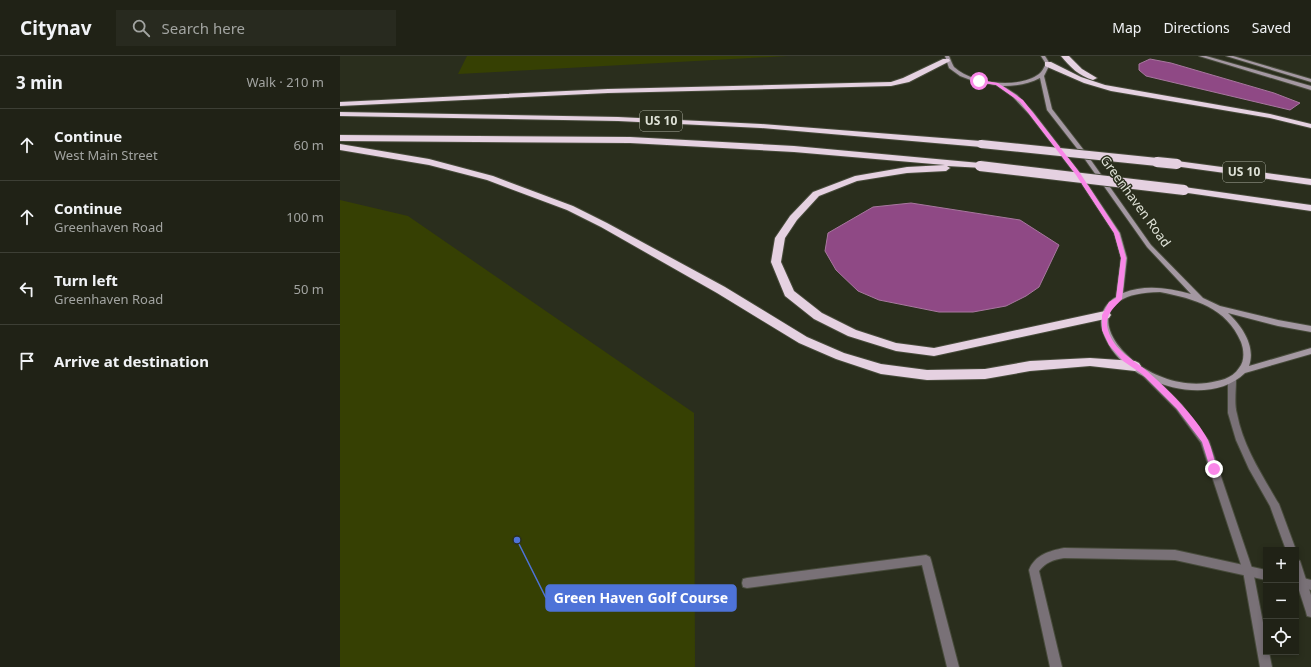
<!DOCTYPE html>
<html lang="en">
<head>
<meta charset="utf-8">
<style>
  body { margin:0; font-family:"Noto Sans",sans-serif; background:#282a1f; color:#f1f3f6 }
  .controls { position:absolute; right:12px; bottom:12px; display:grid; overflow:hidden; border-radius:0px; box-shadow:0 2px 6px #0003 }
  .controls button { width:36px; height:36px; display:grid; place-items:center; padding:0; border:0; border-bottom:1px solid #3d3f35; background:#202216; color:#f1f3f6; font:20px sans-serif }
  .stop { position:absolute; width:12px; height:12px; margin:-9px; border:3px solid #f987e8; border-radius:50%; background:#fff }
  .stop.end { background:#f987e8; border-color:#fff; box-shadow:0 1px 4px #0008 }
  .list { margin:0; padding:0; list-style:none }
  h2 { display:flex; justify-content:space-between; align-items:center; height:52px; margin:0; padding:0 16px; font-size:17px }
  h2 small { font-size:13px; font-weight:400; color:#a2a4a1 }
  .list li { display:grid; grid-template-columns:26px 1fr auto; gap:12px; align-items:center; box-sizing:border-box; height:72px; padding:0 16px; border-top:1px solid #3d3f35 }
  .list b { display:block; font-size:15px; white-space:nowrap }
  .list p { margin:0; font-size:13px; white-space:nowrap; color:#a2a4a1 }
  .list em { font-size:13px; font-style:normal; color:#a2a4a1 }
  .icon { flex:none; width:22px; height:22px; fill:none; stroke:currentColor; stroke-width:2; stroke-linecap:round; stroke-linejoin:round }
  .map { position:relative; flex:none; width:971px; height:611px; overflow:hidden }
  header { display:flex; align-items:center; gap:24px; box-sizing:border-box; height:56px; padding:0 20px; background:#202216; border-bottom:1px solid #3d3f35 }
  header strong { font-size:19px }
  nav { display:flex; gap:22px; margin-inline-start:auto; font-size:14px }
  .search { width:280px; height:36px; background:#282a1f; display:flex; align-items:center; gap:10px; box-sizing:border-box; padding:0 14px; border-radius:0px; color:#a2a4a1; font-size:15px }
  main { display:flex }
  aside { flex:1; background:#202216 }
  .map>svg:first-child { display:block }
  .green { fill:#364003 }
  .water { fill:#8f4985; stroke:#a7779e }
  .lines { fill:none; stroke-linecap:round; stroke-linejoin:round }
  .lane-casing { stroke:#474b3b; stroke-width:2 }
  .street-casing { stroke:#474b3b; stroke-width:2 }
  .secondary-casing { stroke:#474b3b; stroke-width:2 }
  .highway-casing { stroke:#474b3b; stroke-width:2 }
  .lane { fill:#797177; fill-rule:evenodd }
  .street { fill:#797177; fill-rule:evenodd }
  .secondary { fill:#a498a2; fill-rule:evenodd }
  .highway { fill:#e5d1e1; fill-rule:evenodd }
  .highway-bridge-far1-casing { stroke:#474b3b; stroke-width:10; stroke-linecap:butt }
  .highway-bridge-casing { stroke:#474b3b; stroke-width:12; stroke-linecap:butt }
  .highway-bridge-far1 { stroke:#e5d1e1; stroke-width:8 }
  .highway-bridge { stroke:#e5d1e1; stroke-width:10 }
  .route { fill:#f987e8 }
  .labels { text-anchor:middle; stroke-width:3; stroke-linejoin:round; paint-order:stroke }
  .shield { fill:#2a2e1d; stroke:#a9ac9f; stroke-width:1 }
  .shield-label { font-size:12px; font-weight:bold; fill:#dfe2d7 }
  .street-label { font-size:13px; fill:#dfe2d7; stroke:#2a2e1d }
  .leader { fill:none; stroke:#4e73d8; stroke-width:1.5 }
  .callout-dot { fill:#4e73d8; stroke:#2a2e1d; stroke-width:1.5 }
  .callout { fill:#4e73d8; stroke:#4e73d8; stroke-width:1.5 }
  .callout-label { font-size:14px; text-anchor:middle; font-weight:bold; fill:#fff }
</style>
</head>
<body>
<header>
<strong>Citynav</strong>
<div class="search"><svg class="icon" aria-label="search" viewBox="0 0 24 24"><circle cx="10" cy="10" r="6"/><path d="M15 15l6 6"/></svg>Search here</div>
<nav><a>Map</a><a>Directions</a><a>Saved</a></nav>
</header>
<main>
<aside>
<h2>3 min<small>Walk · 210 m</small></h2>
<ul class="list">
<li><svg class="icon" aria-label="ahead" viewBox="0 0 24 24"><path d="M12 20V5M6 11l6-6 6 6"/></svg><div><b>Continue</b><p>West Main Street</p></div><em>60 m</em></li>
<li><svg class="icon" aria-label="ahead" viewBox="0 0 24 24"><path d="M12 20V5M6 11l6-6 6 6"/></svg><div><b>Continue</b><p>Greenhaven Road</p></div><em>100 m</em></li>
<li><svg class="icon" aria-label="left" viewBox="0 0 24 24"><path d="M17 20v-9H6M10 6l-5 5 5 5"/></svg><div><b>Turn left</b><p>Greenhaven Road</p></div><em>50 m</em></li>
<li><svg class="icon" aria-label="arrive" viewBox="0 0 24 24"><path d="M6 21V4h12l-3 4 3 4H6"/></svg><div><b>Arrive at destination</b></div></li>
</ul>
</aside>
<div class="map">
<svg width="971" height="611" viewBox="0 0 971 611">
  <rect width="100%" height="100%" fill="#2a2e1d"/>
  <!-- green -->
  <path class="green" d="M 127,0 L 448,0 L 118,18 Z
    M 0,144 L 68,160 L 354,357 L 355,611 L 0,611 Z"/>
  <!-- water -->
  <path class="water" d="M 810,3 L 831,7 L 934,37 L 960,47 L 950,54 L 806,20 L 799,14 L 799,8 Z
    M 571,147 L 680,164 L 719,189 L 699,231 L 686,240 L 666,250 L 633,256 L 599,256 L 539,244 L 518,235 L 496,214 L 485,195 L 488,177 L 533,151 Z"/>
  <g class="lines">
    <!-- lane casing -->
    <g class="lane-casing">
      <path id="lane" d="M 724,492 L 835,494 L 926,514 L 926,524 L 835,504 L 724,502 C 713,504 706,506 699,515 L 722,611 L 710,611 L 689,514 C 695,499 709,495 724,492 Z
        M 586,499 L 590,501 L 591,504 L 619,611 L 607,611 L 582,509 L 407,532 L 403,531 L 402,527 L 403,523 L 407,522 Z
        M 956,520 L 971,524 L 971,534 L 956,530 Z"/>
    </g>
    <!-- street casing -->
    <g class="street-casing">
      <path id="street" d="M 805,314 L 808,315 L 842,349 L 869,385 L 913,515 L 926,582 L 926,596 L 929,596 L 932,611 L 920,611 L 903,515 L 861,387 L 836,353 L 802,319 L 801,317 L 802,315 Z
        M 892,321 L 895,322 L 896,324 C 896,335 894,348 897,358 C 903,390 921,417 937,445 L 939,448 L 956,494 L 946,494 L 930,450 L 909,413 L 896,384 L 888,357 L 888,324 L 889,322 Z
        M 956,503 L 960,505 L 961,508 L 971,539 L 971,561 L 967,560 L 966,556 L 956,525 Z"/>
    </g>
    <!-- secondary casing -->
    <g class="secondary-casing">
      <path id="secondary" d="M 605,0 L 609,0 C 611,4 612,8 614,11 C 632,28 679,33 699,18 C 702,16 704,11 706,8 L 701,0 L 705,0 L 710,8 L 704,20 L 712,53 L 743,93 L 811,189 L 863,242 L 880,250 L 938,264 L 971,270 L 971,276 L 938,270 L 888,257 C 902,270 916,290 909,310 L 971,292 L 971,298 L 905,317 C 870,351 798,330 772,294 C 767,286 761,276 761,266 C 761,255 767,246 776,241 L 781,202 L 774,177 L 736,119 L 689,58 L 673,41 L 656,29 L 636,26 L 620,20 L 609,12 ZM 700,22 L 707,54 L 739,95 L 807,191 L 851,238 C 828,232 806,228 783,237 L 787,202 L 780,177 L 740,117 L 693,56 L 677,39 L 663,30 C 676,30 688,28 700,22 ZM 820,236 C 855,243 886,251 901,286 C 904,294 905,305 899,312 C 892,323 879,325 867,327 C 792,337 714,237 820,236 Z
        M 859,0 L 866,0 L 971,30 L 971,34 Z
        M 886,0 L 893,0 L 971,23 L 971,26 Z"/>
    </g>
    <!-- highway casing -->
    <g class="highway-casing">
      <path id="highway" d="M 721,0 L 729,0 L 742,13 L 757,22 L 753,24 C 739,20 730,11 721,0 Z
        M 603,3 L 609,3 L 610,5 L 569,26 L 551,30 L 268,37 L 0,50 L 0,46 L 268,33 L 551,26 L 563,22 Z
        M 705,6 L 711,6 L 741,21 L 765,29 L 930,58 L 971,68 L 971,72 L 930,62 L 771,35 L 744,27 L 705,10 Z
        M 0,56 L 278,61 L 421,68 L 641,85 L 645,88 L 641,91 L 421,72 L 278,65 L 0,60 Z
        M 0,79 L 290,81 L 454,90 L 640,107 L 643,108 L 644,110 L 643,112 L 607,110 L 610,112 L 606,115 L 567,117 L 517,125 L 479,140 L 457,164 L 445,182 L 441,206 L 454,235 L 482,257 L 516,274 L 556,287 L 594,292 L 765,255 L 769,256 L 771,259 L 769,262 L 765,263 L 594,300 L 556,295 L 508,280 L 474,263 L 445,240 L 431,206 L 435,182 L 450,160 L 473,136 L 515,120 L 567,111 L 605,109 L 454,96 L 290,87 L 0,85 Z
        M 0,88 L 89,103 L 153,120 L 233,150 L 267,167 L 385,231 L 467,281 L 504,297 L 541,308 L 587,314 L 645,313 L 690,305 L 750,302 L 795,305 L 799,307 L 801,310 L 799,313 L 795,315 L 750,310 L 690,315 L 645,323 L 587,324 L 541,318 L 496,303 L 459,287 L 377,237 L 261,171 L 227,154 L 147,124 L 89,109 L 0,94 Z
        M 837,105 L 971,123 L 971,129 L 834,110 L 833,108 Z
        M 844,131 L 971,149 L 971,155 L 841,136 L 839,134 L 841,132 Z"/>
    </g>
    <!-- lane -->
    <use href="#lane" class="lane"/>
    <!-- street -->
    <use href="#street" class="street"/>
    <!-- secondary -->
    <use href="#secondary" class="secondary"/>
    <!-- highway -->
    <use href="#highway" class="highway"/>
    <!-- highway-bridge-far1 casing -->
    <g class="highway-bridge-far1-casing">
      <path id="highway-bridge-far1" d="M 641,88 L 827,107"/>
    </g>
    <!-- highway-bridge casing -->
    <g class="highway-bridge-casing">
      <path id="highway-bridge" d="M 817,106 L 837,108
        M 640,110 L 844,134"/>
    </g>
    <!-- highway-bridge-far1 -->
    <use href="#highway-bridge-far1" class="highway-bridge-far1"/>
    <!-- highway-bridge -->
    <use href="#highway-bridge" class="highway-bridge"/>
  </g>
  <!-- route -->
  <path class="route" d="M 639,24 L 658,27 L 683,44 L 740,117 L 779,177 L 786,202 L 782,243 C 773,253 764,259 768,274 C 774,295 793,303 807,315 C 826,331 857,362 868,384 C 872,393 874,404 877,413 L 876,415 L 871,415 L 862,386 L 837,353 L 802,318 L 783,305 L 769,289 L 762,274 L 762,259 L 769,246 L 776,242 L 781,202 L 774,177 L 736,119 L 680,46 L 656,29 L 637,26 Z"/>
  <g class="labels">
    <!-- shield labels -->
    <g class="shield">
      <rect x="300" y="55" width="42" height="20" rx="3"/>
      <rect x="883" y="106" width="42" height="20" rx="3"/>
    </g>
    <g class="shield-label">
      <text x="321" y="69">US 10</text>
      <text x="904" y="120">US 10</text>
    </g>
    <!-- street labels -->
    <g class="street-label">
      <text transform="translate(796 145) rotate(54)" y="5">Greenhaven Road</text>
    </g>
  </g>
  <!-- callouts -->
  <path class="leader" d="M177 484L206 542"/>
  <circle class="callout-dot" cx="177" cy="484" r="4"/>
  <rect class="callout" x="206" y="529" width="190" height="26" rx="4"/>
  <g class="callout-label">
    <text x="301" y="547">Green Haven Golf Course</text>
  </g>
</svg>
<div class="controls">
<button>+</button>
<button>−</button>
<button><svg class="icon" aria-label="locate" viewBox="0 0 24 24"><circle cx="12" cy="12" r="6"/><path d="M12 2v4M12 18v4M2 12h4M18 12h4"/></svg></button>
</div>
<div class="stop" style="left:639px;top:25px"></div>
<div class="stop end" style="left:874px;top:413px"></div>
</div>
</main>
</body>
</html>
